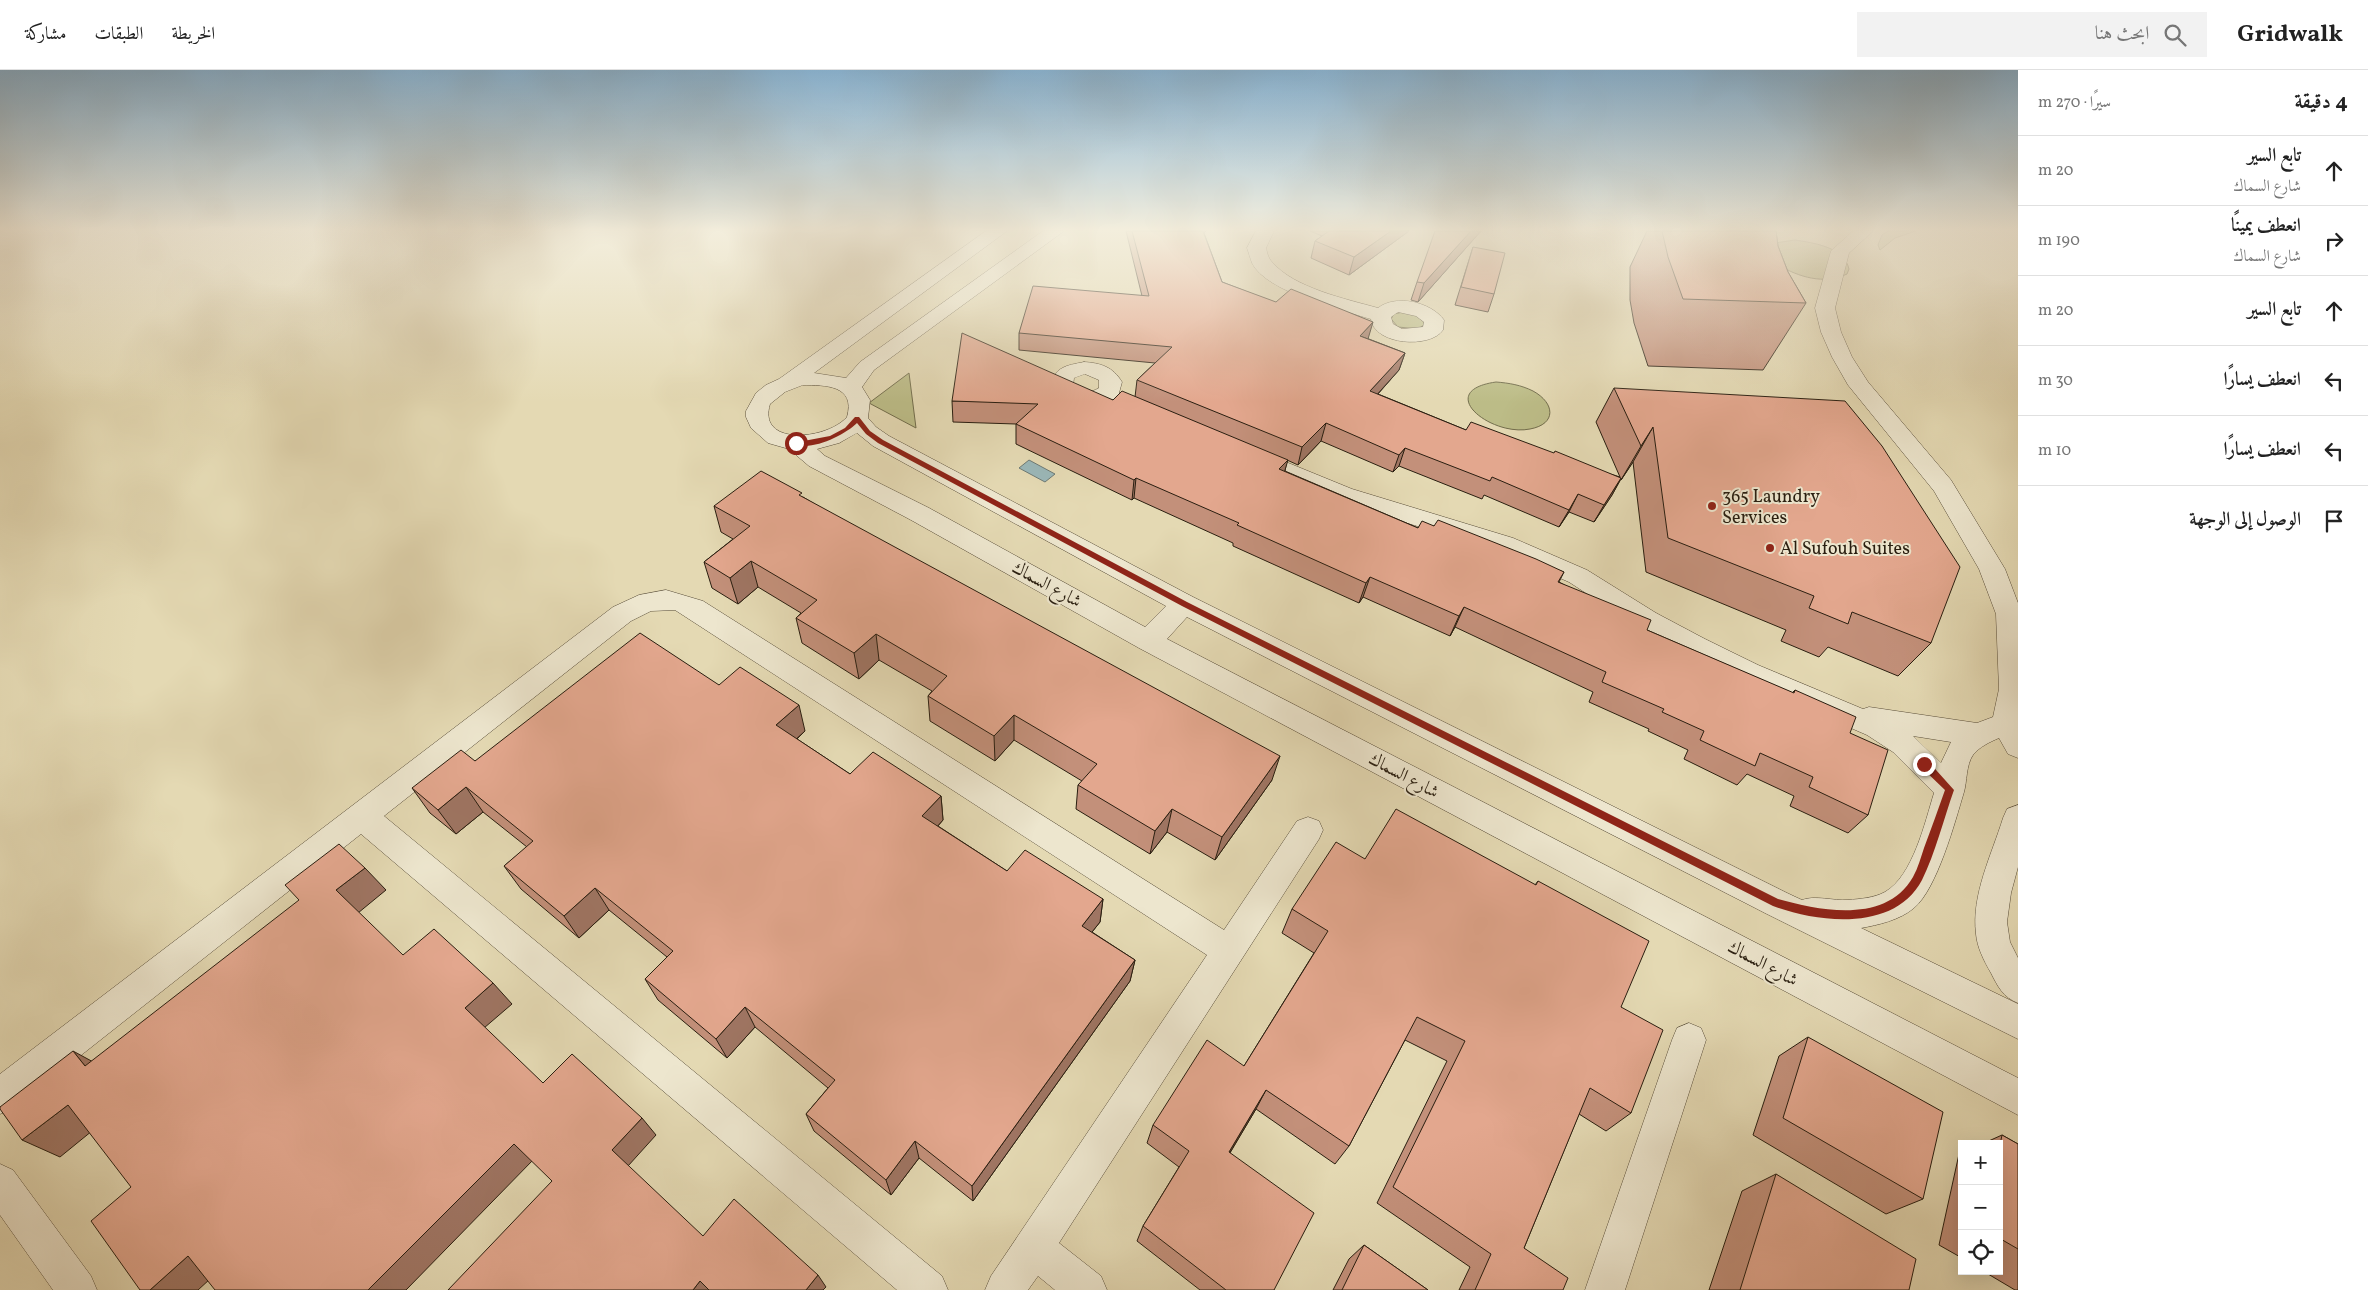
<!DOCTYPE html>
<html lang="ar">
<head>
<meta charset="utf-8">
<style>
  body { margin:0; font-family:Vollkorn,Amiri,serif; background:#f2f2f2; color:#222; direction:rtl }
  .controls { position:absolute; right:15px; bottom:15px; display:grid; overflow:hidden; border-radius:0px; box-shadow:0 5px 20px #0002 }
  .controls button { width:45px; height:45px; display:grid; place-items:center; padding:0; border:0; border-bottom:1px solid #e0e0e0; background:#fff; color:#222; font:25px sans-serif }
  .stop { position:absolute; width:15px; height:15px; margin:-11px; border:4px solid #8f2418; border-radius:50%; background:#fff }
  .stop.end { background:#8f2418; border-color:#fff; box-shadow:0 1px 5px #0008 }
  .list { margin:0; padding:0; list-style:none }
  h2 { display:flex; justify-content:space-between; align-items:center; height:65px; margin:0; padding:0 20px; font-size:21px }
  h2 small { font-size:16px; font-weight:400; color:#767676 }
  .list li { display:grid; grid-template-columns:32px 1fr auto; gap:15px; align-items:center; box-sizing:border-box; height:70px; padding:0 20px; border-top:1px solid #e0e0e0 }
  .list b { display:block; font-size:19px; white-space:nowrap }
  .list p { margin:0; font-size:16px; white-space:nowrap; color:#767676 }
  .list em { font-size:16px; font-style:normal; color:#767676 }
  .icon { flex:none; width:28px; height:28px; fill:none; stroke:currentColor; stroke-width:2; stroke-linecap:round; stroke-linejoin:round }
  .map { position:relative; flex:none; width:2018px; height:1220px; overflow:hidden; direction:ltr }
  header { display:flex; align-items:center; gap:30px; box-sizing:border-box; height:70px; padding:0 25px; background:#fff; border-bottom:1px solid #e0e0e0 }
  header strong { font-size:24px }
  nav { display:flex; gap:28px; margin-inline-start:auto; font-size:18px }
  .search { width:350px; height:45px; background:#f2f2f2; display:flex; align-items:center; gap:12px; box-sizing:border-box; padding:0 18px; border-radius:0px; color:#767676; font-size:19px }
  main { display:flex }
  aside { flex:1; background:#fff }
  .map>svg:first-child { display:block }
  .green { fill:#bcbc87; stroke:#726d4c }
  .water { fill:#9ab7b8; stroke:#6d7a75 }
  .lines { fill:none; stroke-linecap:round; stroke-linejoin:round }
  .minor-casing { stroke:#584d39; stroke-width:1 }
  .minor { fill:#ede6ce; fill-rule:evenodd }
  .wall { fill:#c3907a; stroke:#291e10 }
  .shaded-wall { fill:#9f7563; stroke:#291e10 }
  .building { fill:#e3a78e; stroke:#291e10 }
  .route { fill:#8f2418 }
  .poi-dot { fill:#8f2418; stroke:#ede6ce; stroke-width:2 }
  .labels { text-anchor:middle; stroke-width:4; stroke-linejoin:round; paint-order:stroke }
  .poi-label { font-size:18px; fill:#291e10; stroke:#ede6ce; text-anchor:start }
  .street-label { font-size:18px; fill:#291e10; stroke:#ede6ce }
</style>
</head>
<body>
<header>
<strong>Gridwalk</strong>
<div class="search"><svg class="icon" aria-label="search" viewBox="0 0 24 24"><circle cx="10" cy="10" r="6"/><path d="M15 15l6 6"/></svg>ابحث هنا</div>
<nav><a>الخريطة</a><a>الطبقات</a><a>مشاركة</a></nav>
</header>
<main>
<aside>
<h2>4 دقيقة<small>سيرًا · 270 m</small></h2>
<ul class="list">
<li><svg class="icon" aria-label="ahead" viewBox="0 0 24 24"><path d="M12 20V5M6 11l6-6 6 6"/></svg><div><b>تابع السير</b><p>شارع السماك</p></div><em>20 m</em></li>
<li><svg class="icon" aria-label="right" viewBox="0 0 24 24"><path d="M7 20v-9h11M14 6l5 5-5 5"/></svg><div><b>انعطف يمينًا</b><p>شارع السماك</p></div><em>190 m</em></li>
<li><svg class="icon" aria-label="ahead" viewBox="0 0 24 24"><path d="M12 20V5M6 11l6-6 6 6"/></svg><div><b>تابع السير</b></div><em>20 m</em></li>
<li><svg class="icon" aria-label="left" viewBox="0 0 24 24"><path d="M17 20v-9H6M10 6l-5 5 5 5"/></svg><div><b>انعطف يسارًا</b></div><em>30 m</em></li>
<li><svg class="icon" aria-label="left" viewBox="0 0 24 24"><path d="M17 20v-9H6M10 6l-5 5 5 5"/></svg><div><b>انعطف يسارًا</b></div><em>10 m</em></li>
<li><svg class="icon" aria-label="arrive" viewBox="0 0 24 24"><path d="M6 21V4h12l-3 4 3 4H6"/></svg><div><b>الوصول إلى الوجهة</b></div></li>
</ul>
</aside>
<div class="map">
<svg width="2018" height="1220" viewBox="0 0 2018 1220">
  <rect width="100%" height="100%" fill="#e4d9b3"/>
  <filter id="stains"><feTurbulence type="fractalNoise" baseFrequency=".004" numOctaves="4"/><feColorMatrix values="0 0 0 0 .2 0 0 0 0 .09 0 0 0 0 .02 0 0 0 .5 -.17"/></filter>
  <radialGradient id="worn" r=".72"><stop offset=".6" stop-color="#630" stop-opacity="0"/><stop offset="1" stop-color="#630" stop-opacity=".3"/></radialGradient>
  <!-- green -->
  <path class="green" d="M 1888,161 L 1916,161 L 1895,168 L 1880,180 L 1878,175 L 1882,165 Z
    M 1795,170 C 1814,173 1844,177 1849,199 L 1847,204 C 1824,215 1799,207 1778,195 L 1775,173 Z
    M 1403,242 L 1414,244 L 1424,252 L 1424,255 L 1418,259 L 1398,257 L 1391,249 L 1394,244 Z
    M 909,303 L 916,358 L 869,333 Z
    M 1496,312 C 1509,313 1521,315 1533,321 C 1555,333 1557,354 1530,359 C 1491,367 1433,321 1496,312 Z"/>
  <!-- water -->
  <path class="water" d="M 1029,390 L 1055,404 L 1045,412 L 1019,398 Z"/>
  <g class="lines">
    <!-- minor casing -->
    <g class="minor-casing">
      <path id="minor" d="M 986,161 L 1007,161 L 814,303 L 846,308 L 860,292 L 1043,161 L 1064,161 L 874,300 L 862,317 L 870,330 L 868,348 L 876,357 L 889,366 L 1193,527 L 1787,823 L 1802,830 C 1815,825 1833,831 1848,830 C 1860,829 1874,828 1885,822 C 1913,806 1925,752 1934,723 L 1893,682 L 1867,665 L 1738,609 L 1687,583 L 1638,557 L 1569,512 L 1495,480 L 1336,431 L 1243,391 L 1240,386 L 1243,381 L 1251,379 L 1259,381 L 1352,419 L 1513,468 L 1587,500 L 1656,543 L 1705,569 L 1758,595 L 1863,639 L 1869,637 L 1977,653 L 1993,647 L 1999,619 L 1996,544 L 1979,499 L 1934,421 L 1848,315 L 1832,287 L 1821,262 L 1815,238 L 1831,181 L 1853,161 L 1873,161 L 1849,183 L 1835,238 L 1841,262 L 1852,287 L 1868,312 L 1951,410 L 2005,499 L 2018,533 L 2018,688 L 2008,684 L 1999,668 C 1990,672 1979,677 1973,685 C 1966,695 1967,712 1964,722 C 1955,752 1937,819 1914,838 C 1900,850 1878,855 1861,858 L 2018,934 L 2018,969 L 1765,843 L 1187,547 L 1167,569 L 2018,1008 L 2018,1045 L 1139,578 L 911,450 L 809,396 L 789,379 L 768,373 L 751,358 L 746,347 L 746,341 L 756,323 L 766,315 L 779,309 ZM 803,315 C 825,315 856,315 847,347 C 827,370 757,377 770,334 L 785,322 ZM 857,363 L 873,376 L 1166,536 L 1145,557 L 929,438 L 825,386 L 817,379 L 839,373 ZM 1913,666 L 1951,672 L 1941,693 Z
        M 1256,161 L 1274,161 L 1266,178 C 1267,182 1268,188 1272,192 C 1294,218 1346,229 1378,238 C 1396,224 1431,232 1444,250 L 1443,260 C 1430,279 1374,275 1371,249 C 1342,240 1266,222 1252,193 C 1250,188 1249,183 1247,178 ZM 1398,242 L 1416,246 L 1424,252 L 1423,257 L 1402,259 L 1393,254 L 1391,247 Z
        M 1084,292 C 1101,293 1113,297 1122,312 L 1119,323 L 1157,338 L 1160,343 L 1157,348 C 1138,353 1123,336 1105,333 C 1100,332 1095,335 1090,336 C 1072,337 1060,329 1050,315 C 1057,296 1065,296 1084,292 ZM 1085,304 L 1099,310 L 1099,318 C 1089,324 1081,323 1073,316 L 1074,308 Z
        M 666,520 L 703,531 L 1224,860 L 1297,751 L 1308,747 L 1319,751 L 1323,760 L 1319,769 L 1059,1173 L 1101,1206 L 1107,1220 L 1055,1220 L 1038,1206 L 1028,1220 L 985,1220 L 991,1206 L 1207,885 L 675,540 L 651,541 L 631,551 L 384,746 L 942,1206 L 948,1220 L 897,1220 L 361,764 L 13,1039 L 0,1044 L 0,1004 L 613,537 L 639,525 Z
        M 2018,735 L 2018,797 L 2011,823 L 2007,852 L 2010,872 L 2018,888 L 2018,933 C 2003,927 1998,917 1991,903 C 1984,891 1977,877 1976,864 C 1971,825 1992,784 2003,748 L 2007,739 Z
        M 1689,953 L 1701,958 L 1706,970 L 1625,1220 L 1585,1220 L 1672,970 L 1677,958 Z
        M 0,1094 L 13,1100 L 91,1206 L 97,1220 L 53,1220 L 0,1145 Z"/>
    </g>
    <!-- minor -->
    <use href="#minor" class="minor"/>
  </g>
  <!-- wall -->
  <path class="wall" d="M 1126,161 L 1206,161 L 1204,163 L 1222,212 L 1405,283 L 1399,300 L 1378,324 L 1466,360 L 1620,407 L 1596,352 L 1614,318 L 1931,573 L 1898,606 L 1828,577 L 1819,587 L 1781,571 L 1786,560 L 1646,502 L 1633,392 L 1621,410 L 1621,409 L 1612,425 L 1594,452 L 1569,442 L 1559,457 L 1484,425 L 1482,429 L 1399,396 L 1393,402 L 1321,371 L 1298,395 L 1287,390 L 1285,401 L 1418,458 L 1434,456 L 1564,502 L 1559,512 L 1647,560 L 1792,623 L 1795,620 L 1850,663 L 1868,745 L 1848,763 L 1790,736 L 1794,726 L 1747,704 L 1737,715 L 1684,689 L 1688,680 L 1648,661 L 1649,659 L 1589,632 L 1593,622 L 1559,606 L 1455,557 L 1450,566 L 1363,527 L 1359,533 L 1233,476 L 1233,473 L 1134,428 L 1132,430 L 1016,374 L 1016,354 L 953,352 L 952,331 L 1113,330 L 1135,327 L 1137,310 L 1155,293 L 1019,280 L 1019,263 L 1142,226 Z
    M 1310,161 L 1409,161 L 1349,205 L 1311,188 L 1315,171 L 1322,166 Z
    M 1481,161 L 1418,232 L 1411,230 L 1417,212 Z
    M 1647,161 L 1776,161 L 1778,176 L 1788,202 L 1806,233 L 1763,300 L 1648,296 L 1634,253 L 1630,230 L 1630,197 Z
    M 1473,177 L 1494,224 L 1488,242 L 1455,235 Z
    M 803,427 L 1272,710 L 1215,790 L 1167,762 L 1150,784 L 1076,739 L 1078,715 L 1082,711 L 1014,670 L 995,691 L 930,651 L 928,626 L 932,621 L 879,590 L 859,609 L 802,573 L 796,548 L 801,543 L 758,517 L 738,534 L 712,518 L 704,492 L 733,469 L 721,462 L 714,436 Z
    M 719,615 L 805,661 L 797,669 L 850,704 L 941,726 L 943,750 L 938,756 L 1007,801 L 1103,829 L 1100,852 L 1092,862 L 1135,890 L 1130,911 L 973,1131 L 919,1088 L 891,1125 L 814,1061 L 806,1044 L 828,1018 L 755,957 L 727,988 L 658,930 L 645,909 L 667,887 L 609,840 L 579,868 L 521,819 L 504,796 L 527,777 L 483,742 L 456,764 L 430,743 L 412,718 L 475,691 Z
    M 1365,789 L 1535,815 L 1538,811 L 1621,937 L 1631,1043 L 1606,1061 L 1579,1044 L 1524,1178 L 1563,1220 L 1459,1220 L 1470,1197 L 1377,1133 L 1447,991 L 1405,970 L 1349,1076 L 1335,1094 L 1256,1039 L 1230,1083 L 1274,1220 L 1200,1220 L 1137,1171 L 1143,1156 L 1179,1097 L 1147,1073 L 1153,1055 L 1244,996 L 1314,883 L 1282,863 L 1292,839 Z
    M 1808,967 L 1923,1129 L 1886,1144 L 1753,1065 L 1779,986 Z
    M 2002,1065 L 2018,1074 L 2018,1220 L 2015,1220 L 1983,1201 L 1999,1201 L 1999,1074 L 1982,1074 Z
    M 1962,1083 L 1962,1188 L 1939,1175 L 1959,1084 Z
    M 1776,1104 L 1909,1220 L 1709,1220 L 1742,1121 Z
    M 1364,1175 L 1428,1220 L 1333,1220 L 1349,1189 Z"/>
  <!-- shaded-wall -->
  <path class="shaded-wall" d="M 1391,161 L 1409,161 L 1349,205 L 1354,187 Z
    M 1471,161 L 1481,161 L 1418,232 L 1424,213 Z
    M 1373,252 L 1368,269 L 1360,266 Z
    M 1405,283 L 1399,300 L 1365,338 L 1370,321 Z
    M 1326,353 L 1321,371 L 1298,395 L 1302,377 Z
    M 1653,357 L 1633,392 L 1621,410 L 1641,376 Z
    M 1405,378 L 1399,396 L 1393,402 L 1399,385 Z
    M 1288,390 L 1282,410 L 1279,399 Z
    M 1136,408 L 1134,428 L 1132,430 L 1134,410 Z
    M 1621,408 L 1612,425 L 1594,452 L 1604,435 Z
    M 1578,424 L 1569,442 L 1559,457 L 1569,440 Z
    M 751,491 L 758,517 L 738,534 L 730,508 Z
    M 1370,507 L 1363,527 L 1359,533 L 1366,513 Z
    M 1464,537 L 1455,557 L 1450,566 L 1459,546 Z
    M 876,564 L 879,590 L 859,609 L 854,583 Z
    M 799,635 L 805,661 L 783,681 L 776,655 Z
    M 1014,645 L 1014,670 L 995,691 L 994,666 Z
    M 1280,686 L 1272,710 L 1215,790 L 1222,767 Z
    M 466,717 L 483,742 L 456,764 L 438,740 Z
    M 941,726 L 943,750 L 925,770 L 922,746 Z
    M 1172,739 L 1167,762 L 1150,784 L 1155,761 Z
    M 365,798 L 386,820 L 358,843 L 336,820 Z
    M 595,818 L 609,840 L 579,868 L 564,846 Z
    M 1103,829 L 1100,852 L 1080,877 L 1082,856 Z
    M 1135,890 L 1130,911 L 973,1131 L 972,1116 Z
    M 493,913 L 512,934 L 484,958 L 465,938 Z
    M 745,937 L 755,957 L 727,988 L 716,969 Z
    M 73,981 L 108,1000 L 85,996 Z
    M 1266,1020 L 1256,1039 L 1220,1099 L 1229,1082 Z
    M 68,1035 L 103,1052 L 60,1087 L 22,1070 Z
    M 642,1048 L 656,1065 L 628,1096 L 612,1080 Z
    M 915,1071 L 919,1088 L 891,1125 L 886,1110 Z
    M 514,1074 L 533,1090 L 406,1220 L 368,1220 Z
    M 188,1186 L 222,1198 L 198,1220 L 150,1220 Z
    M 818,1205 L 826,1217 L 823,1220 L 806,1220 Z
    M 700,1211 L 709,1220 L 693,1220 Z"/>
  <!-- building -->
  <path class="building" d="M 1132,161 L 1203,161 L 1222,212 L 1276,232 L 1291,219 L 1373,252 L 1360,266 L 1405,283 L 1370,321 L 1466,360 L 1471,352 L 1554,383 L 1555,381 L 1621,408 L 1604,435 L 1578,424 L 1569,440 L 1492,407 L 1490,411 L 1405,378 L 1399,385 L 1326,353 L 1302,377 L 1137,310 L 1172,277 L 1019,263 L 1033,216 L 1149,226 Z
    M 1329,161 L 1391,161 L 1354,187 L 1315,171 Z
    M 1435,161 L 1471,161 L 1424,213 L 1417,212 Z
    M 1662,161 L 1776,161 L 1778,176 L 1788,202 L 1806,233 L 1683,229 L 1668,187 Z
    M 1473,177 L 1505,183 L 1494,224 L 1461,217 Z
    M 962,263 L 1113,330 L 1122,321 L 1288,390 L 1279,399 L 1418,458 L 1422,451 L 1434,456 L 1438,450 L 1536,489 L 1564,502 L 1558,512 L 1651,550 L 1647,560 L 1794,623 L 1795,620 L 1856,647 L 1850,663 L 1888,680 L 1868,745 L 1809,717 L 1813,707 L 1760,683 L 1755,696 L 1700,670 L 1704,661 L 1662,642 L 1664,639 L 1602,612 L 1606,602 L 1571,586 L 1464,537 L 1459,546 L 1370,507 L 1366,513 L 1237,455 L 1239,453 L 1136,408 L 1134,410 L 1016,354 L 1038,334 L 952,331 Z
    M 1614,318 L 1845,331 L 1882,376 L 1960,497 L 1931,573 L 1852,542 L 1848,554 L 1809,538 L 1814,526 L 1668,468 L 1653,357 L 1641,376 Z
    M 761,401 L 802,423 L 799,425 L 1280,686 L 1222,767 L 1172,739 L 1155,761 L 1078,715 L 1097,694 L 1014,645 L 994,666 L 928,626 L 947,606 L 876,564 L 854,583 L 796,548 L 817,530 L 751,491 L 730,508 L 704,492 L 750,456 L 714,436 Z
    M 640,563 L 719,615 L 740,597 L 799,635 L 776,655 L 850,704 L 873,682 L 941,726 L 922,746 L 1007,801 L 1025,780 L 1103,829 L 1082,856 L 1135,890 L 972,1116 L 915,1071 L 886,1110 L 806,1044 L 835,1010 L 745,937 L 716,969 L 645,909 L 673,881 L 595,818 L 564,846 L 504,796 L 533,771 L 466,717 L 438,740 L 412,718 L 461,680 L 475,691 Z
    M 1396,739 L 1536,815 L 1538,811 L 1649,871 L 1621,937 L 1663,960 L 1631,1043 L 1590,1018 L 1524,1178 L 1568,1208 L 1563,1220 L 1475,1220 L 1491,1184 L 1393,1117 L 1465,971 L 1417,947 L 1349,1076 L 1266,1020 L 1229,1082 L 1314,1143 L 1274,1220 L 1226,1220 L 1143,1156 L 1189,1081 L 1153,1055 L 1207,970 L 1244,996 L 1328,861 L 1292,839 L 1336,772 L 1365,789 Z
    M 339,774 L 365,798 L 336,820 L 403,885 L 434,859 L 493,913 L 465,938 L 543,1013 L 572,984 L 642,1048 L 612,1080 L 703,1166 L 734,1129 L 818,1205 L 806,1220 L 709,1220 L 700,1211 L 693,1220 L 448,1220 L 552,1111 L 514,1074 L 368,1220 L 215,1220 L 188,1186 L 150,1220 L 140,1220 L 91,1151 L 131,1117 L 68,1035 L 22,1070 L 0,1039 L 0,1037 L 73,981 L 85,996 L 299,830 L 285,815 Z
    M 1808,967 L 1943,1042 L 1923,1129 L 1783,1048 Z
    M 2002,1065 L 2018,1074 L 2018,1179 L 1999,1168 L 1999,1080 Z
    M 1776,1104 L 1916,1189 L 1909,1220 L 1740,1220 Z
    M 1364,1175 L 1428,1220 L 1342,1220 Z"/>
  <!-- sky -->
  <linearGradient id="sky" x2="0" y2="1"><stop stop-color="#89b5d5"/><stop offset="0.48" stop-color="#f3eedd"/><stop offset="1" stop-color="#f3eedd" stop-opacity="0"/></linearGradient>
  <rect width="2018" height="332" fill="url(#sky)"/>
  <!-- route -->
  <path class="route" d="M 855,347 L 859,347 L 870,361 L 883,370 L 1187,532 L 1778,829 C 1821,841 1886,854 1913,807 C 1918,798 1921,787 1924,778 C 1931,759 1938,740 1945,720 L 1921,697 L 1921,691 L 1928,691 L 1954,720 C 1944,748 1935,784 1922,810 C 1895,862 1818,853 1773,836 L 1182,536 L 878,373 L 866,364 L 857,353 C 845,365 809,383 793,373 L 830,366 L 845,358 Z"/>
  <!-- markers -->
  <g class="poi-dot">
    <circle cx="1712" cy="436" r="5"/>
    <circle cx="1770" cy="478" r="5"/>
  </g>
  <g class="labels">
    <!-- poi labels -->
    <g class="poi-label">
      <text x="1722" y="432">365 Laundry<tspan x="1722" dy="21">Services</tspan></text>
      <text x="1780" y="484">Al Sufouh Suites</text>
    </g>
    <!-- street labels -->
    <g class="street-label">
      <text transform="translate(1047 514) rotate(29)" y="6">شارع السماك</text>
      <text transform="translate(1404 705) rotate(28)" y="6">شارع السماك</text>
      <text transform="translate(1763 893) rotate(28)" y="6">شارع السماك</text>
    </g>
  </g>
  <rect width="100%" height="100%" filter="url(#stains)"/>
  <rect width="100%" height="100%" fill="url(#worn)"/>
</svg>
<div class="controls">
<button>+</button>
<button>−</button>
<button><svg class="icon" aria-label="locate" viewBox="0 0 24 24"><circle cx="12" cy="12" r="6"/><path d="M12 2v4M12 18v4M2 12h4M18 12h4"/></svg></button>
</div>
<div class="stop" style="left:796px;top:373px"></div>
<div class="stop end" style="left:1924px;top:694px"></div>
</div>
</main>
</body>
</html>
